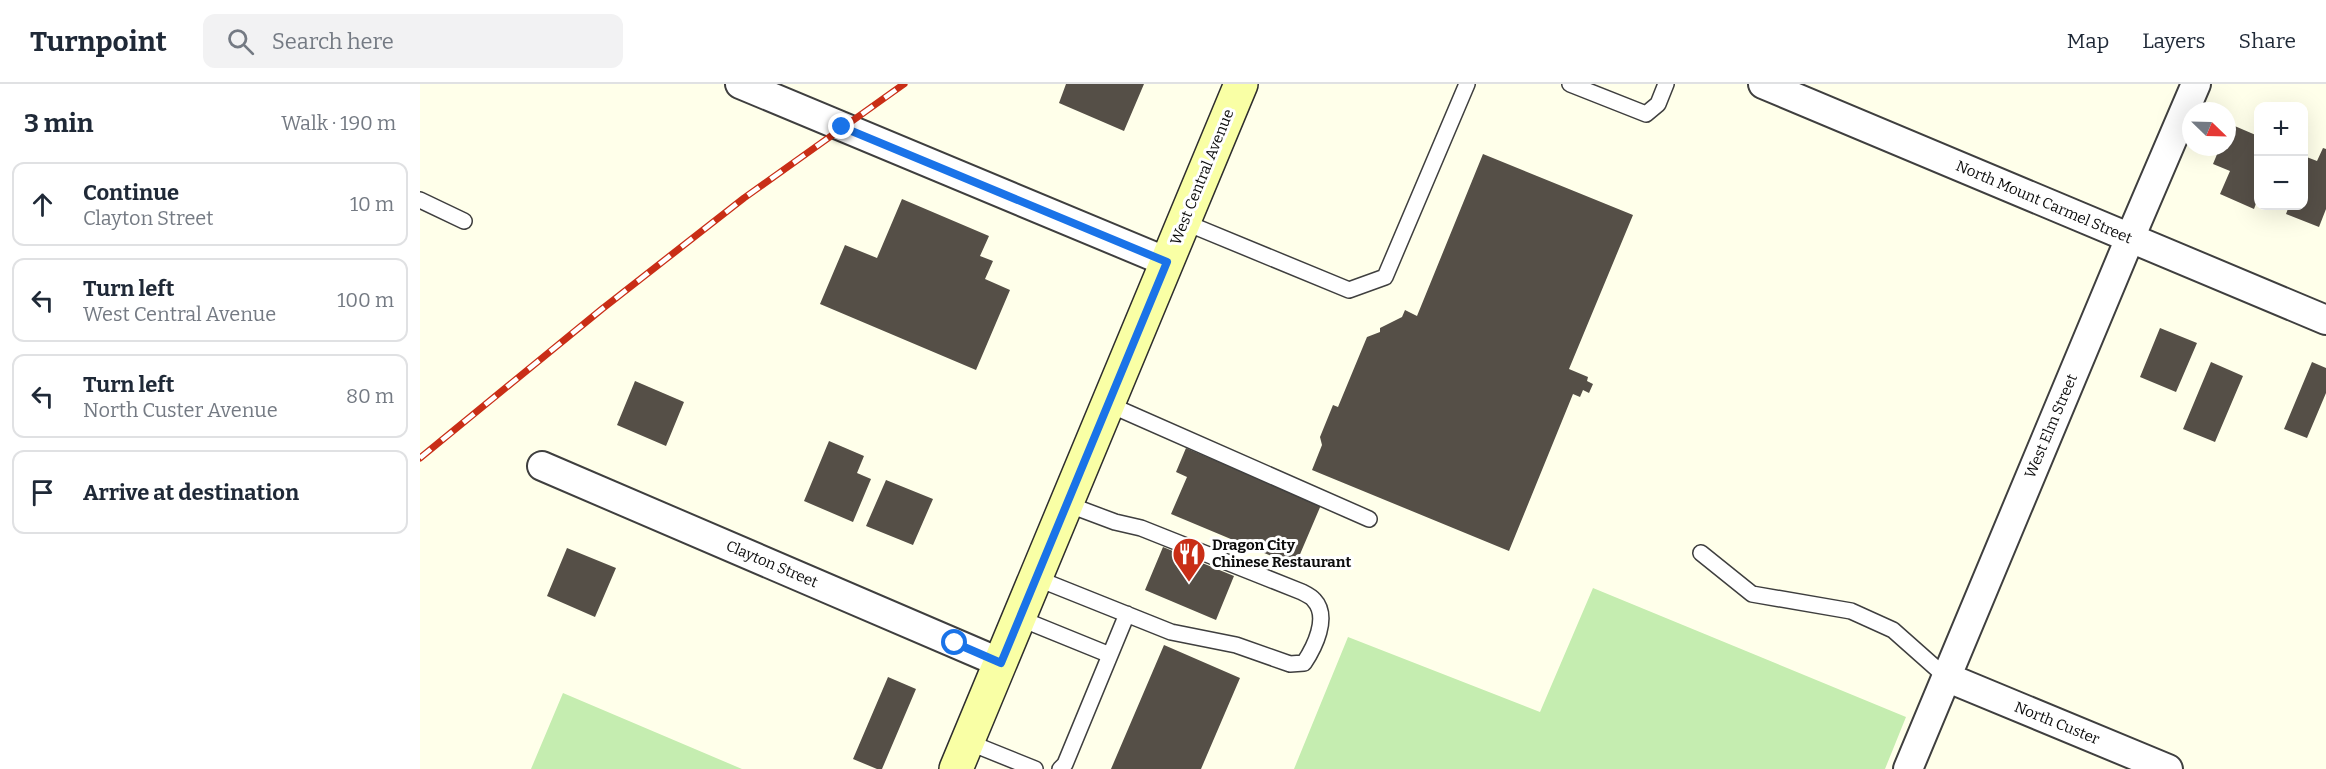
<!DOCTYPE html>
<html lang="en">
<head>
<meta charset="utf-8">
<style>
  body { margin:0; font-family:Bitter,serif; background:#f2f2f3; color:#1f2937 }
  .controls { position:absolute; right:18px; top:18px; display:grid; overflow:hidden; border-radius:12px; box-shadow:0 6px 24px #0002 }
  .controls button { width:54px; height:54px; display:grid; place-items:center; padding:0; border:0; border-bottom:2px solid #e0e1e3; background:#fff; color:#1f2937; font:30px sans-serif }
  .compass { position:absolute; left:1762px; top:18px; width:54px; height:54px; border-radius:50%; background:#fff; box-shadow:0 6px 24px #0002; rotate:113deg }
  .stop { position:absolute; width:18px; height:18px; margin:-14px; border:4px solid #1a73e8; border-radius:50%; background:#fff }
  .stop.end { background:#1a73e8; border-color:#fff; box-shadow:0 2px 6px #0008 }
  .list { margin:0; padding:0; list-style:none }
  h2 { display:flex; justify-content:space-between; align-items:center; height:78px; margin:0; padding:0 24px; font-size:26px }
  h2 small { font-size:20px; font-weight:400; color:#747a83 }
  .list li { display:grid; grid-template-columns:39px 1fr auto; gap:18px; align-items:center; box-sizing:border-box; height:84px; margin:0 12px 12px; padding:0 12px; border:2px solid #e0e1e3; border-radius:12px }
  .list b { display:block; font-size:22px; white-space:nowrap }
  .list p { margin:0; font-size:20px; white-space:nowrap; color:#747a83 }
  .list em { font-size:20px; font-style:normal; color:#747a83 }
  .icon { flex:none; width:33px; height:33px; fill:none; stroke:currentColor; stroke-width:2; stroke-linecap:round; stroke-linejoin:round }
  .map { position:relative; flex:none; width:1906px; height:685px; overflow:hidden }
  header { display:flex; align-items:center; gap:36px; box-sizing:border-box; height:84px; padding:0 30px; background:#fff; border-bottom:2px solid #e0e1e3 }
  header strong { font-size:28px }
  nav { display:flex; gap:33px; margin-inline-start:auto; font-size:21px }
  .search { width:420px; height:54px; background:#f2f2f3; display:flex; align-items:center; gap:15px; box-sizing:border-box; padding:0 21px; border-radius:12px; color:#747a83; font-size:22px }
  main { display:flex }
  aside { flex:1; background:#fff }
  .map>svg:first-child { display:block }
  .green { fill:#c5edb0 }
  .building { fill:#554f47 }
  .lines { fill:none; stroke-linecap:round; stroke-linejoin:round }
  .service-casing { stroke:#3f3f3f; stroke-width:18 }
  .minor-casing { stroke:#3f3f3f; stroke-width:32 }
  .secondary-casing { stroke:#2e2e2e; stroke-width:36 }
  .service { stroke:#fff; stroke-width:15 }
  .minor { stroke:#fff; stroke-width:28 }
  .secondary { stroke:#f9ffa5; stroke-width:33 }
  .rail-casing { stroke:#c92e16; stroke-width:7 }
  .rail { stroke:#fff; stroke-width:4.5; stroke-dasharray:14; stroke-linecap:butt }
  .route { stroke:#1a73e8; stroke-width:8 }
  .labels { text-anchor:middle; stroke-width:6; stroke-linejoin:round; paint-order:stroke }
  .street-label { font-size:15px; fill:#0c0c0c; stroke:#fff }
  .poi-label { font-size:15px; font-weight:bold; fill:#0c0c0c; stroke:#fff; text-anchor:start }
</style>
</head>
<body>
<header>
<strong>Turnpoint</strong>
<div class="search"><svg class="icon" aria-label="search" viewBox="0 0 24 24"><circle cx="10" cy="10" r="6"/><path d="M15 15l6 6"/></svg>Search here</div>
<nav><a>Map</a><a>Layers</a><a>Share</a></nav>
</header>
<main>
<aside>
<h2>3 min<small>Walk · 190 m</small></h2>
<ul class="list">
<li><svg class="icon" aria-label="ahead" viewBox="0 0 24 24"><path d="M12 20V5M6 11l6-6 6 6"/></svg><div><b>Continue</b><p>Clayton Street</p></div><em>10 m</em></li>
<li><svg class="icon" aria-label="left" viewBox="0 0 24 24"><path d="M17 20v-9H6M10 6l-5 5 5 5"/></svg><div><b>Turn left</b><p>West Central Avenue</p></div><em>100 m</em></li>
<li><svg class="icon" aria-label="left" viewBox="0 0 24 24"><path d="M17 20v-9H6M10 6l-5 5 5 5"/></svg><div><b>Turn left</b><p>North Custer Avenue</p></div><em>80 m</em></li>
<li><svg class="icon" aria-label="arrive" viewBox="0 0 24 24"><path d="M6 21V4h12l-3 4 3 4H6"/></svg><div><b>Arrive at destination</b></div></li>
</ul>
</aside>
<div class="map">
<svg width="1906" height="685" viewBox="0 0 1906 685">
  <rect width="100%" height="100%" fill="#ffffea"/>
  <!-- green -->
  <path class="green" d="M 1173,504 L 1486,633 L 1465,685 L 874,685 L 928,553 L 1120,628 Z
    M 143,609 L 322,685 L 111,685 Z"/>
  <!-- building -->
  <path class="building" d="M 646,0 L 724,0 L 704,47 L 639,19 Z
    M 1810,40 L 1838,52 L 1838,114 L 1834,125 L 1800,110 L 1810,87 L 1793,80 L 1800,63 L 1807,63 L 1807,47 Z
    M 1903,64 L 1906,65 L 1906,125 L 1899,143 L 1866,130 L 1869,122 L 1884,122 L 1884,72 L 1897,77 Z
    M 1063,70 L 1213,131 L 1149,285 L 1168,293 L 1167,297 L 1173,300 L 1169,309 L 1163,306 L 1160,313 L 1153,310 L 1089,467 L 892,386 L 902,361 L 900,353 L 913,321 L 918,323 L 947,253 L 960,248 L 960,244 L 982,233 L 985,226 L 997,232 Z
    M 482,115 L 569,152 L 560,172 L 573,177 L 565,195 L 590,206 L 556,286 L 400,220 L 425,161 L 457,174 Z
    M 1740,244 L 1777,259 L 1756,308 L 1720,293 Z
    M 1791,278 L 1823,292 L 1795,358 L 1763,345 Z
    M 1892,278 L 1906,284 L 1906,309 L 1887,354 L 1864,345 Z
    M 215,297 L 264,318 L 246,362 L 197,341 Z
    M 409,357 L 444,372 L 437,389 L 451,395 L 433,438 L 384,417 Z
    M 766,364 L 901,421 L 875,482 L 751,430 L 767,393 L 756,388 Z
    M 466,396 L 513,415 L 493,461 L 446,442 Z
    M 743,463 L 814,492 L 796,536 L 725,506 Z
    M 147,464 L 196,484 L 175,533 L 127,512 Z
    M 744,561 L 820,594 L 781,685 L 691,685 Z
    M 468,593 L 496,605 L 462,685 L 457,685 L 433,675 Z"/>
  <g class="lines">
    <!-- service casing -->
    <g class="service-casing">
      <path id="service" d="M 1150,0 L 1226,30 L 1238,20 L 1246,0
        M 0,116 L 44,137
        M 764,138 L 929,206 L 965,193 L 1047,0
        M 688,320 L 949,435
        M 1281,469 L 1332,510 L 1431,527 L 1473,546 L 1526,593
        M 616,494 L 751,548 L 816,561 L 870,580 L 884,579 C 894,564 910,533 894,516 C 892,513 886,510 882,508 L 721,444 L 695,438 L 647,420
        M 599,534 L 690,571
        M 548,658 L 615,685
        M 640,685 L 645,680 L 707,530"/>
    </g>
    <!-- minor casing -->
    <g class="minor-casing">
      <path id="minor" d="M 320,0 L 747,178
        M 1343,0 L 1906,236
        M 122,382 L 581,579
        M 1526,593 L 1748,685
        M 1488,685 L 1710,154 L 1776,0"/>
    </g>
    <!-- secondary casing -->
    <g class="secondary-casing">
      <path id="secondary" d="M 536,685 L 821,0"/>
    </g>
    <!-- service -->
    <use href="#service" class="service"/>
    <!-- minor -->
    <use href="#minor" class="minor"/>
    <!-- secondary -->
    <use href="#secondary" class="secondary"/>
    <!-- rail casing -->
    <g class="rail-casing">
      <path id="rail" d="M 0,374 L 182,225 L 324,114 L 484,0"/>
    </g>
    <!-- rail -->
    <use href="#rail" class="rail"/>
  </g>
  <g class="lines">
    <!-- route -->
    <path class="route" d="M 422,43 L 747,178 L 581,579 L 535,559"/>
  </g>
  <!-- icons -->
  <defs>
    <g id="restaurant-pin" transform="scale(1.725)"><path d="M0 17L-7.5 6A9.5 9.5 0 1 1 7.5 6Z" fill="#c92e16" stroke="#fff"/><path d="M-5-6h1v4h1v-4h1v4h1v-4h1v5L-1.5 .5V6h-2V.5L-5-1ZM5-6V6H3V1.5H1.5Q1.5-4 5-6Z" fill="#fff"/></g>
  </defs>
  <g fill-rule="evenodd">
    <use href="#restaurant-pin" x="769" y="470"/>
  </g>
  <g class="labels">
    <!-- street labels -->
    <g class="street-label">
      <text transform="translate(782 93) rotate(-68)" y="5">West Central Avenue</text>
      <text transform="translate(1624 118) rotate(23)" y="5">North Mount Carmel Street</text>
      <text transform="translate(1631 342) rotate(-67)" y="5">West Elm Street</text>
      <text transform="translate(352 480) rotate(23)" y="5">Clayton Street</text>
      <text transform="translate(1637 639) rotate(22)" y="5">North Custer</text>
    </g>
    <!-- poi labels -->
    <g class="poi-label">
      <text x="792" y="466">Dragon City<tspan x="792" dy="17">Chinese Restaurant</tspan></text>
    </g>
  </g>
</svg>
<div class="controls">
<button>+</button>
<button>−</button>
</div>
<svg class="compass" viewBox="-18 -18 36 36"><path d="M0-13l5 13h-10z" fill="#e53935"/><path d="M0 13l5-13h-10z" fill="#747a83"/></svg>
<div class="stop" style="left:535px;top:559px"></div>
<div class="stop end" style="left:422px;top:43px"></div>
</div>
</main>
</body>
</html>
